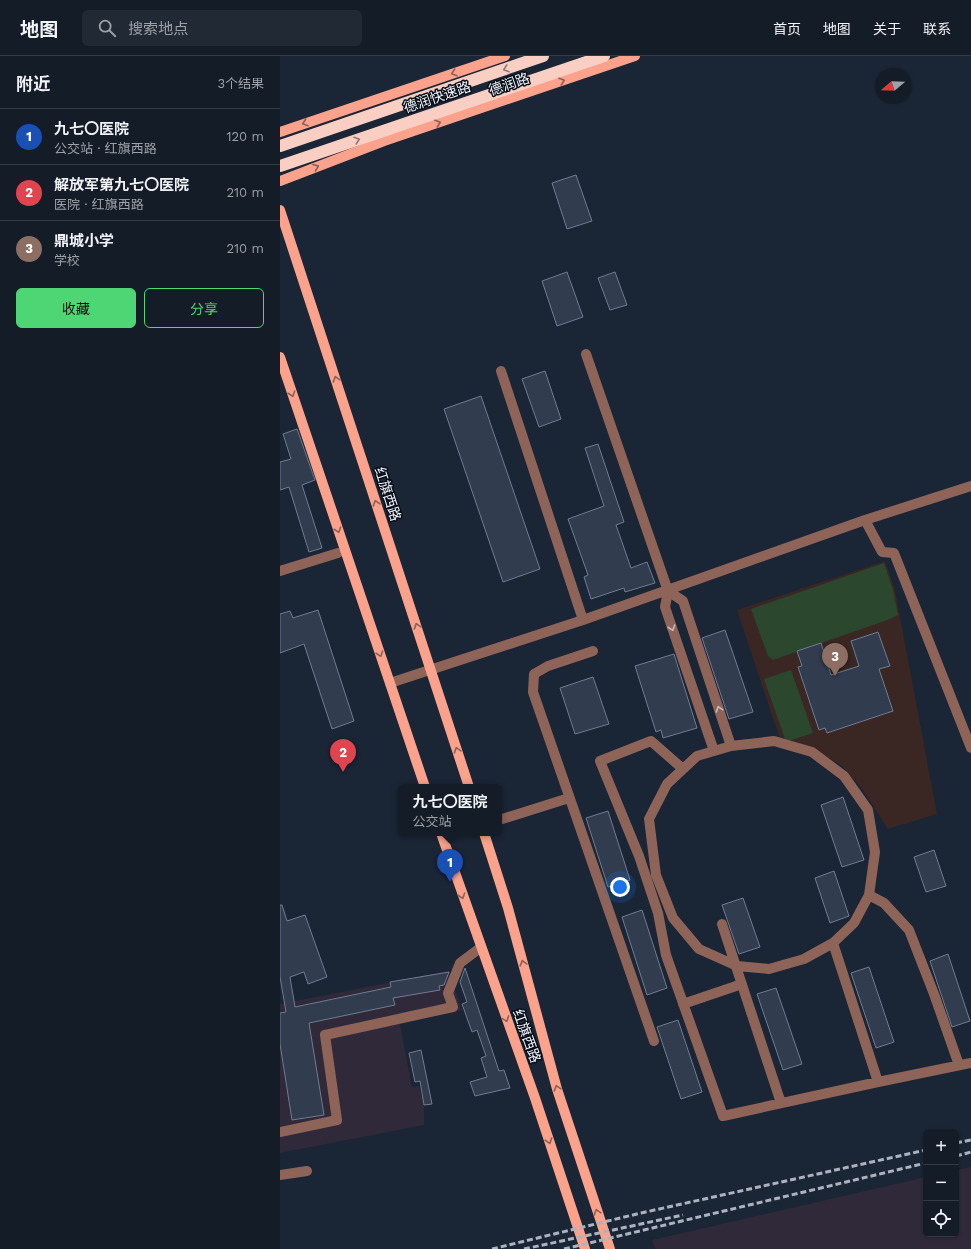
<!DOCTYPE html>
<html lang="zh">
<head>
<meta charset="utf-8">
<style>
  body { margin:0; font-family:"Work Sans","Noto Sans SC",sans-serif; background:#212934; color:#f1f3f6 }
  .controls { position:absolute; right:12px; bottom:12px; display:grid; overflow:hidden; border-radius:6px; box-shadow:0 1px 3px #0004 }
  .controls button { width:36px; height:36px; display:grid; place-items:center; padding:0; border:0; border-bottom:1px solid #333a45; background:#141c28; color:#f1f3f6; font:20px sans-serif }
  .compass { position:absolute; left:595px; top:12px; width:36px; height:36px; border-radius:50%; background:#141c28; box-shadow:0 1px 3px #0004; rotate:251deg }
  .you { position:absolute; left:340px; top:831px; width:14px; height:14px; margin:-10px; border:3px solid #fff; border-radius:50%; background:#1a73e8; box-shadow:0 0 0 6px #1a73e833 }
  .badge { display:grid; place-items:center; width:26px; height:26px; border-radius:50%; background:#4ed675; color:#fff; font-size:13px; font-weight:700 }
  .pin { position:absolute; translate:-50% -33px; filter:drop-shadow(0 1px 2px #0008) }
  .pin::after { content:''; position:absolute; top:21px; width:14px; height:12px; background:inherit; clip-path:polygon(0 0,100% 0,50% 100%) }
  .popup { position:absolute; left:118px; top:728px; width:104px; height:52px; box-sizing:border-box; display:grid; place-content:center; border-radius:6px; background:#141c28; filter:drop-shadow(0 1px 3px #0005); font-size:13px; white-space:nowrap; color:#9da1a8 }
  .popup b { font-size:15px; color:#f1f3f6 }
  .popup::after { content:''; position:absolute; left:50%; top:100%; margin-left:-8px; border:8px solid transparent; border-top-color:#141c28 }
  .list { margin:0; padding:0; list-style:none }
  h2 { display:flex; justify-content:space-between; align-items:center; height:52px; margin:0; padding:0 16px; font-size:17px }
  h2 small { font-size:13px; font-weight:400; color:#9da1a8 }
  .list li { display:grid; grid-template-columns:26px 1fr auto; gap:12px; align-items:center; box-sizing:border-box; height:56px; padding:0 16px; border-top:1px solid #333a45 }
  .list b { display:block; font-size:15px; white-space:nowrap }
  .list p { margin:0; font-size:13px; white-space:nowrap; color:#9da1a8 }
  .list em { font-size:13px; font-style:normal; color:#9da1a8 }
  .actions { display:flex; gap:8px; padding:12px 16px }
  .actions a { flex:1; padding:9px 0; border:1px solid #4ed675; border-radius:6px; text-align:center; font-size:14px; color:#4ed675 }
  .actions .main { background:#4ed675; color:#111 }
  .icon { flex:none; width:22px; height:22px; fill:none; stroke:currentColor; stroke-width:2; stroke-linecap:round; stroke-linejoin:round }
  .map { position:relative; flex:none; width:691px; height:1193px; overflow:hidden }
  header { display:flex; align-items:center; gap:24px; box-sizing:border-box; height:56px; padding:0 20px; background:#141c28; border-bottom:1px solid #333a45 }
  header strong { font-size:19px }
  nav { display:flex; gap:22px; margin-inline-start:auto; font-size:14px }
  .search { width:280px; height:36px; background:#212934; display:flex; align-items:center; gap:10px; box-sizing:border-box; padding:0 14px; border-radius:6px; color:#9da1a8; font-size:15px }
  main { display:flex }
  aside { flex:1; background:#141c28 }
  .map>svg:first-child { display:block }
  .industrial { fill:#2f2939 }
  .education { fill:#3a2723 }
  .green { fill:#2b472d }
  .building { fill:#313c4f; stroke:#6f7c91 }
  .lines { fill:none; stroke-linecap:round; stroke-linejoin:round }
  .minor { stroke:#8e6459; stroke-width:10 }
  .major { stroke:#faa28b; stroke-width:10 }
  .highway { stroke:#facfc3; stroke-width:12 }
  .rail { stroke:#abb3bf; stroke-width:3; stroke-dasharray:6 3; stroke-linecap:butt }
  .oneway { stroke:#8e7875 }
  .oneway2 { stroke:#8e5f56 }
  .oneway3 { stroke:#c8babc }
  .labels { text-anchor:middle; stroke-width:3; stroke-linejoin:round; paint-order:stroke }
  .street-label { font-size:14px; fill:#eef4fe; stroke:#090e16 }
</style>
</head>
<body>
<header>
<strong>地图</strong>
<div class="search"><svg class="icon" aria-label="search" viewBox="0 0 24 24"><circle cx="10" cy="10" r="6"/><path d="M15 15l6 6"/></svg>搜索地点</div>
<nav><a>首页</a><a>地图</a><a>关于</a><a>联系</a></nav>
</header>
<main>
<aside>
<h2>附近<small>3个结果</small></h2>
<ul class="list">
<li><span class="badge" style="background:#1a4fb4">1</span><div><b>九七〇医院</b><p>公交站 · 红旗西路</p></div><em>120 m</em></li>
<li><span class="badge" style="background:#e0444e">2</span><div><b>解放军第九七〇医院</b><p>医院 · 红旗西路</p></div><em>210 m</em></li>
<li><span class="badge" style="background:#8d6e63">3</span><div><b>鼎城小学</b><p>学校</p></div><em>210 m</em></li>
</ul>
<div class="actions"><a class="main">收藏</a><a>分享</a></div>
</aside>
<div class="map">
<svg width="691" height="1193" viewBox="0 0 691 1193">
  <rect width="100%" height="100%" fill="#1a2536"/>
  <!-- industrial -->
  <path class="industrial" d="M 169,915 L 182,954 L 120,968 L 132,1031 L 139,1030 L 144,1049 L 144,1069 L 0,1097 L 0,948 Z
    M 691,1111 L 691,1193 L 375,1193 L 372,1184 L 646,1121 L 646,1178 L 676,1178 L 676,1114 Z"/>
  <!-- education -->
  <path class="education" d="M 605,505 L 615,534 L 657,758 L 608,773 L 583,734 L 561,709 L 536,695 L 501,686 L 457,554 Z"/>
  <!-- green -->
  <path class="green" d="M 604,507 L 613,534 L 618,559 L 610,563 L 493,604 L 488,600 L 471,553 Z
    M 511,614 L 533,677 L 506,686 L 484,623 Z"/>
  <!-- building -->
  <path class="building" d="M 296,119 L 312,165 L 287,173 L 272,127 Z
    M 287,216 L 303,261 L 277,270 L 262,225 Z
    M 335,216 L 347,249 L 330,254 L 318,222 Z
    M 265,315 L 281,363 L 259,371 L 242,323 Z
    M 201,340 L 260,513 L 223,526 L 164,353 Z
    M 17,373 L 35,424 L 22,429 L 42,492 L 29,496 L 9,431 L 0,434 L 0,406 L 11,403 L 3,378 Z
    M 318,388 L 344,466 L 336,469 L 351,512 L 367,506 L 375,527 L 345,536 L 344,532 L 311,543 L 304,521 L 308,519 L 288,463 L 324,450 L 305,392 Z
    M 38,554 L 74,665 L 52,673 L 24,588 L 0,597 L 0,558 L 10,555 L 13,562 Z
    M 445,574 L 473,656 L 449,663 L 422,582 Z
    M 598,576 L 610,610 L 599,613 L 613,655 L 547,677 L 545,672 L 539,674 L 518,611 L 522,610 L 517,595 L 541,587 L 551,619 L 579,610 L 571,585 Z
    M 394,598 L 417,672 L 383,682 L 381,674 L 376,676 L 355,610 Z
    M 313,621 L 329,668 L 295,678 L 280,632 Z
    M 563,741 L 584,804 L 562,811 L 541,749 Z
    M 328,755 L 350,824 L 328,831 L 306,762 Z
    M 654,794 L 666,830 L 646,836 L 634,801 Z
    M 554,815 L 569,860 L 550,867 L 535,822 Z
    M 463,842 L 480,891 L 459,898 L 442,849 Z
    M 0,849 L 2,849 L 7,865 L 25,859 L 47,921 L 28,928 L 24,916 L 10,921 L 15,951 L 111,931 L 110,926 L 169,916 L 164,929 L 159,930 L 160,934 L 113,942 L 115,949 L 29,967 L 44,1059 L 12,1064 L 0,988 L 0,957 L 6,956 L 0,921 Z
    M 362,854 L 387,932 L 367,939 L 342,861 Z
    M 668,898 L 690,965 L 672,971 L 650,905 Z
    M 589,911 L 614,986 L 596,992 L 571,917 Z
    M 185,912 L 219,1015 L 224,1014 L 230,1032 L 195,1040 L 190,1026 L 207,1021 L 201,1002 L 206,1000 L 197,974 L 192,976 L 182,948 L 187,946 L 180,926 Z
    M 496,932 L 522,1008 L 503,1014 L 477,938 Z
    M 398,964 L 422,1036 L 401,1043 L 377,971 Z
    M 141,994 L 152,1048 L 144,1049 L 140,1025 L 135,1026 L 129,997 Z"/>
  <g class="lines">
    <!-- minor -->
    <path class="minor" d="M 306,298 L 388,535 L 385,551 L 434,695
      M 221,315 L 303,564
      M 585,464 L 602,496 L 614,497 L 691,692
      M 0,515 L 58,497
      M 388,535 L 403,545 L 451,690
      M 313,595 L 268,610 L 254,618 L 253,636 L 374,985
      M 110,627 L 303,564 L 585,464 L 691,430
      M 494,685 L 532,696 L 564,720 L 588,754 L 595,796 L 589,839 L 574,867 L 553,887 L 524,903 L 489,913 L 457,910 L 419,893 L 393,862 L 376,819 L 369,763 L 387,728 L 417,700 L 451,690 Z
      M 403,713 L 371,685 L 320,705 L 359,800 L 378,857 L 386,899 L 443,1060 L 598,1026 L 691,1007
      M 219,764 L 289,742
      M 589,839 L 604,847 L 629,874 L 654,938 L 679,1009
      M 442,868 L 501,1047
      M 553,887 L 598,1026
      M 403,948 L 462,928
      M 0,1076 L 57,1064 L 45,979 L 173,951 L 168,937 L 180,907 L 200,892
      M 0,1119 L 27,1115"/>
    <!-- major -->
    <path class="major" d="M 0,76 L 225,0
      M 0,125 L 104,85 L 355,0
      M 0,154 L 189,731
      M 0,301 L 145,731
      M 161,777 L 255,1042 L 305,1193
      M 204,777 L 228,852 L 277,1033 L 330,1193"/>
    <!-- highway -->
    <path class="highway" d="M 0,90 L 263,0
      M 0,110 L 324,0"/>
    <!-- rail -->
    <path class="rail" d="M 676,1087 L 691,1084
      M 676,1100 L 691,1096
      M 212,1193 L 361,1157 L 646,1094
      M 244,1193 L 403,1159
      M 284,1193 L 646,1107"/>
  </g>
  <!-- one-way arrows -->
  <defs><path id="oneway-chevron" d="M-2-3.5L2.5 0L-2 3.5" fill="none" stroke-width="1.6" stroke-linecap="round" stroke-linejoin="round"/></defs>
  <g class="oneway">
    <use href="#oneway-chevron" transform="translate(226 13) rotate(161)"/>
    <use href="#oneway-chevron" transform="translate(77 84) rotate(-19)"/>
  </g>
  <g class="oneway2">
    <use href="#oneway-chevron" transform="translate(174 17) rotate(161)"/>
    <use href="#oneway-chevron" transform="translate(282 25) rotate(-19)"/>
    <use href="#oneway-chevron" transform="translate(25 67) rotate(161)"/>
    <use href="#oneway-chevron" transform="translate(158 67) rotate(-19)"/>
    <use href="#oneway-chevron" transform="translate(36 111) rotate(-21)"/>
    <use href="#oneway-chevron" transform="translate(56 323) rotate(-108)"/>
    <use href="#oneway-chevron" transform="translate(12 338) rotate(71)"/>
    <use href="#oneway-chevron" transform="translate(96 447) rotate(-108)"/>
    <use href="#oneway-chevron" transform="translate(58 474) rotate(71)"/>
    <use href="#oneway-chevron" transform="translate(137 570) rotate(-108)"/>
    <use href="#oneway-chevron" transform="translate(100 598) rotate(71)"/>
    <use href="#oneway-chevron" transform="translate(177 694) rotate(-108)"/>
    <use href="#oneway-chevron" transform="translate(182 840) rotate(71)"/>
    <use href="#oneway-chevron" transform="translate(243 907) rotate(-105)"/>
    <use href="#oneway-chevron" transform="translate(226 963) rotate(70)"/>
    <use href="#oneway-chevron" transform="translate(277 1032) rotate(-107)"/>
    <use href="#oneway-chevron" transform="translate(269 1085) rotate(72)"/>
    <use href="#oneway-chevron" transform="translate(317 1156) rotate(-108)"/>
  </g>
  <g class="oneway3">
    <use href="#oneway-chevron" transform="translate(392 572) rotate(71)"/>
    <use href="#oneway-chevron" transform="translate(439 653) rotate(-108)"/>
  </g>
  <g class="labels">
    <!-- street labels -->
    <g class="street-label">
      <text transform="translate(229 28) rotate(-19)" y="5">德润路</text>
      <text transform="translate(157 41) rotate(-19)" y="5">德润快速路</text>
      <text transform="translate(108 438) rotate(72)" y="5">红旗西路</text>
      <text transform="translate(247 980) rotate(70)" y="5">红旗西路</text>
    </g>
  </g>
</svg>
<div class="controls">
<button>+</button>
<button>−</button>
<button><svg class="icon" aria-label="locate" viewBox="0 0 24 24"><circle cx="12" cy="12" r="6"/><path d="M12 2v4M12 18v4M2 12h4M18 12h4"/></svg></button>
</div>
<svg class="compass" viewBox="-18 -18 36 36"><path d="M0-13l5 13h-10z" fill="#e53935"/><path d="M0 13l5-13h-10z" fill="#9da1a8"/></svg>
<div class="you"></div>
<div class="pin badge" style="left:170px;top:826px;background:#1a4fb4">1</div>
<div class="popup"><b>九七〇医院</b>公交站</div>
<div class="pin badge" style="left:63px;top:716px;background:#e0444e">2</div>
<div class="pin badge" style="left:555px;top:620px;background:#8d6e63">3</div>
</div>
</main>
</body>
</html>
